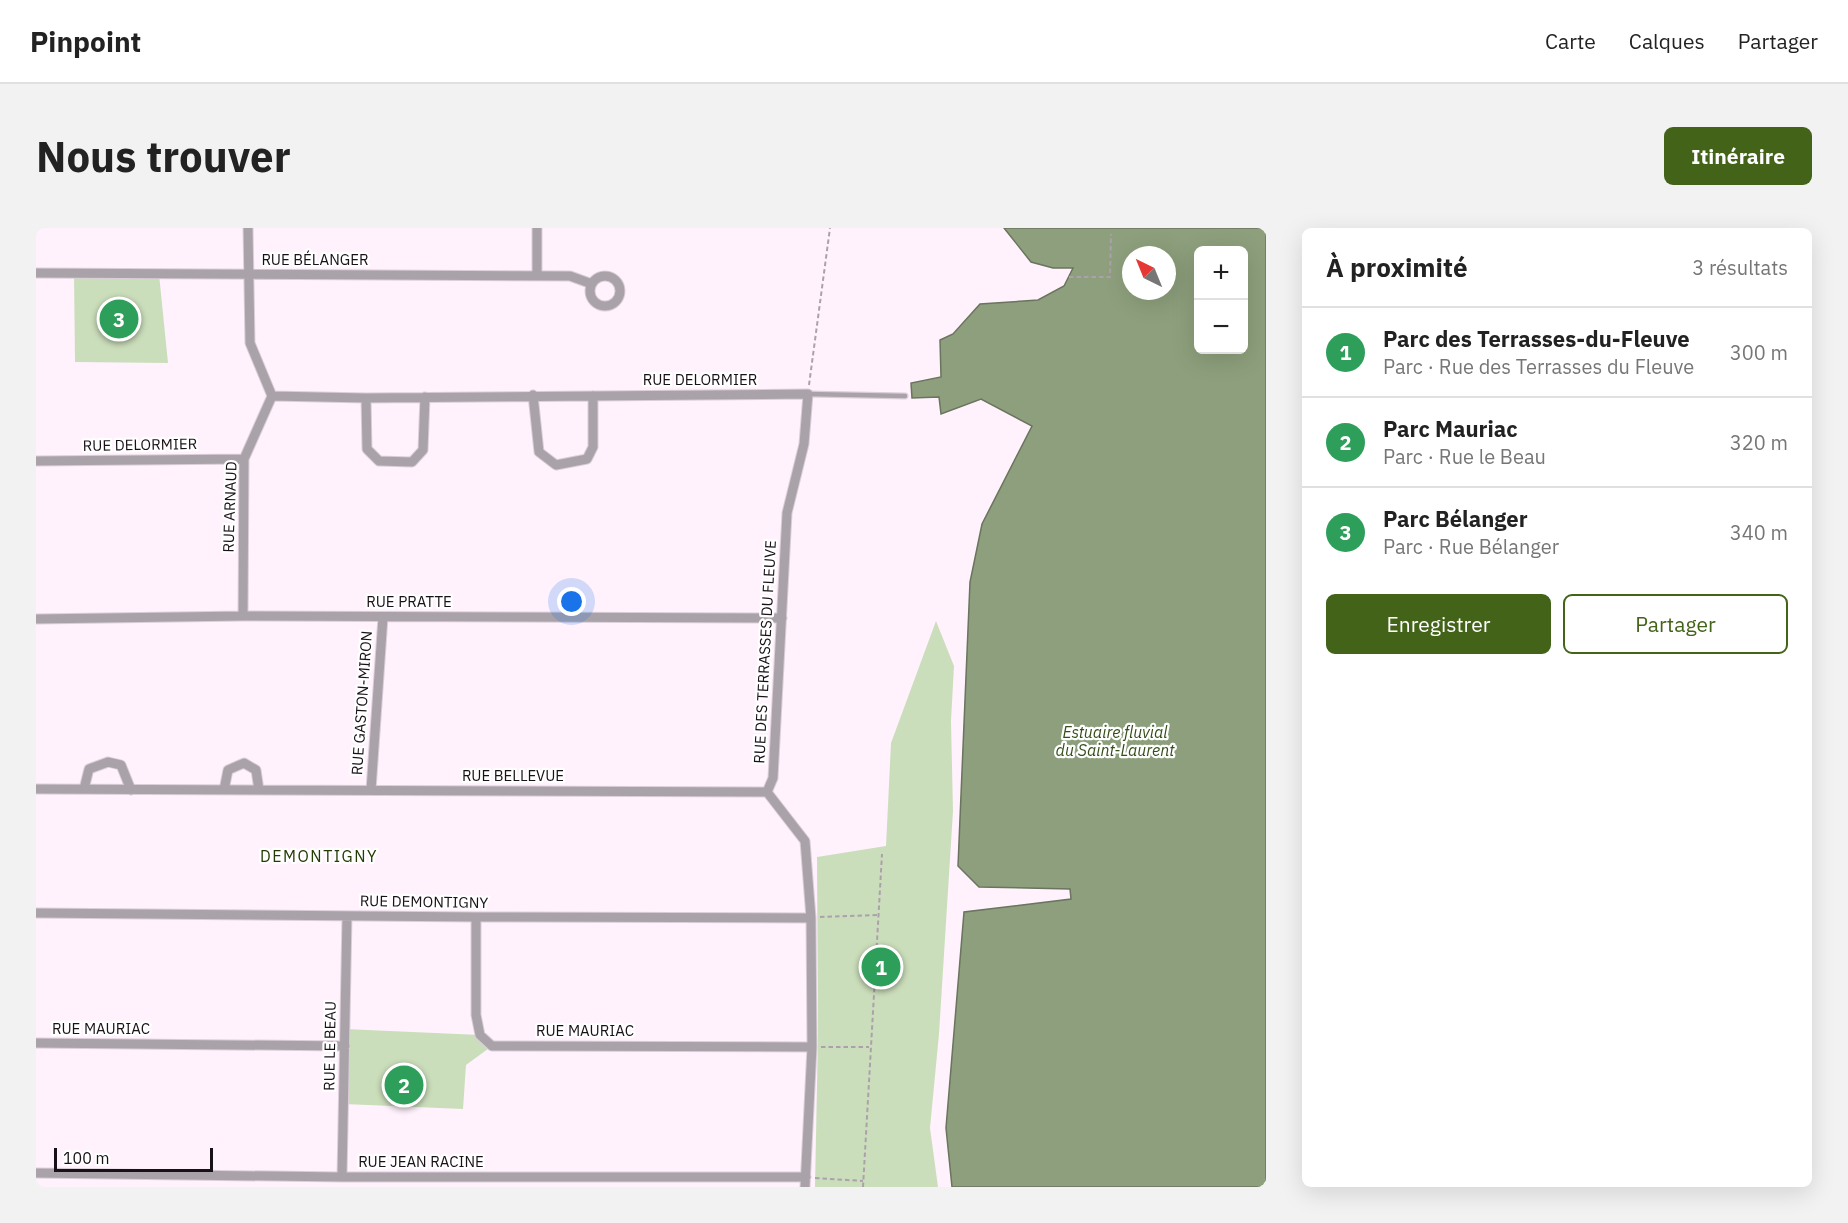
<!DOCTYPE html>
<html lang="fr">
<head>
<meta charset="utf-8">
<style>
  body { margin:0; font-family:"IBM Plex Sans",sans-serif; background:#f2f2f2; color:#222 }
  .controls { position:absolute; right:18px; top:18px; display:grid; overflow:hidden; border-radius:9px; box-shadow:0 6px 24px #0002 }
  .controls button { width:54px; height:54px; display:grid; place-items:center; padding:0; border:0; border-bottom:2px solid #e0e0e0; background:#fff; color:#222; font:30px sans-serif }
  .compass { position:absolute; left:1086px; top:18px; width:54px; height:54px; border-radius:50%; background:#fff; box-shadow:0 6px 24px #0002; rotate:317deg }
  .scale { position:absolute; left:18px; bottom:15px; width:159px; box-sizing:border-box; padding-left:6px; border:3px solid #181117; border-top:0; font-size:16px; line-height:21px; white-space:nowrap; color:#181117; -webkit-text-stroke:4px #fff; paint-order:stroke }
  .you { position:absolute; left:536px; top:374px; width:21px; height:21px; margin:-15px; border:4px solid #fff; border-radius:50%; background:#1a73e8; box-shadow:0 0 0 9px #1a73e833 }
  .badge { display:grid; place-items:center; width:39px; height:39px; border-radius:50%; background:#426318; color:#fff; font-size:20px; font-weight:700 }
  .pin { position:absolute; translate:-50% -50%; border:3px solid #fff; box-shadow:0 2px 6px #0006 }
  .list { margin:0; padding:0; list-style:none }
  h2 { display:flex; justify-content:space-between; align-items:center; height:78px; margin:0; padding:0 24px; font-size:26px }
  h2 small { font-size:20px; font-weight:400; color:#767676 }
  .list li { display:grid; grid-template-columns:39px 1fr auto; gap:18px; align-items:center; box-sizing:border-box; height:90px; padding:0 24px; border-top:2px solid #e0e0e0 }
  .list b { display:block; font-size:22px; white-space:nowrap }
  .list p { margin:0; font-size:20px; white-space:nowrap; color:#767676 }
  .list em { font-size:20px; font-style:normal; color:#767676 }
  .actions { display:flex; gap:12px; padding:18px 24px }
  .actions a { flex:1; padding:14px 0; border:2px solid #426318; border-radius:9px; text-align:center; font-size:21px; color:#426318 }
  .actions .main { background:#426318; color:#fff }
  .map { position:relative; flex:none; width:1230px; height:959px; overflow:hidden; border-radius:9px }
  header { display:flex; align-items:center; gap:36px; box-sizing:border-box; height:84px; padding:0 30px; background:#fff; border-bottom:2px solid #e0e0e0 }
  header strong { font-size:28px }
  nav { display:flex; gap:33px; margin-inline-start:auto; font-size:21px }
  .intro { display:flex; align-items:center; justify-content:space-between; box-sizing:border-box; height:144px; padding:0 36px }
  h1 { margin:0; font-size:42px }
  .button { padding:15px 27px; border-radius:9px; background:#426318; color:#fff; font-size:21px; font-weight:700 }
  main { display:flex; gap:36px; padding:0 36px }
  aside { flex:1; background:#fff; border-radius:9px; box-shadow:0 6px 24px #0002 }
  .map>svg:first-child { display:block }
  .green { fill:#cbdebb }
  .water { fill:#8d9f7c; stroke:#6a745e; stroke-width:1.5; fill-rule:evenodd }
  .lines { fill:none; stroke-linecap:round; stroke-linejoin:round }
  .service-casing { stroke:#daced8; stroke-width:7 }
  .minor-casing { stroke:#daced8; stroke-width:11 }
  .path { stroke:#aca1aa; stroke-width:2; stroke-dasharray:4.5 3; stroke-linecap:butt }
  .service { stroke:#aaa2a9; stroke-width:4.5 }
  .minor { stroke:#aaa2a9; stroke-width:9 }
  .labels { text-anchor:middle; stroke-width:4.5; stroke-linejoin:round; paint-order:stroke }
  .street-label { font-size:15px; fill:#181117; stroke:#fff }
  .water-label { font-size:16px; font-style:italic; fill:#354d18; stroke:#fff }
  .neighbourhood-label { font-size:16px; letter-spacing:1.5px; fill:#253b07; stroke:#fff }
</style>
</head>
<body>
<header>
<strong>Pinpoint</strong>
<nav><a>Carte</a><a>Calques</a><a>Partager</a></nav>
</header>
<div class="intro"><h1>Nous trouver</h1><a class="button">Itinéraire</a></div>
<main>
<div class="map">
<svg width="1230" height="959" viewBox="0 0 1230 959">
  <rect width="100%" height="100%" fill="#fff2fd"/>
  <!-- green -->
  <path class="green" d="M 123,46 L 132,135 L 39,134 L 38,47 Z
    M 900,393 L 918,438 L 915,493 L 917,583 L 903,806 L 894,900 L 902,959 L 779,959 L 782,806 L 781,629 L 850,618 L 855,515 Z
    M 309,801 L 444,807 L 456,818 L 430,837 L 427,881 L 308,876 Z"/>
  <!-- water -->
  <path class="water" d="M 968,0 L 1230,0 L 1230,959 L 916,959 L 910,900 L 928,684 L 1035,671 L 1034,661 L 943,659 L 922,638 L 934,354 L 946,296 L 996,198 L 945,171 L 905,186 L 903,169 L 876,170 L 875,155 L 905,149 L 904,112 L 917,106 L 944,76 L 1002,72 L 1028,58 L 1037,40 L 1017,40 L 995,34 ZM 1162,22 L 1208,22 L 1208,122 L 1162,122 ZM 1095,27 L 1131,27 L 1131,63 L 1095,63 Z"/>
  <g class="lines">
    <!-- service casing -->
    <g class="service-casing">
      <path id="service" d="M 772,166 L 869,168"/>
    </g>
    <!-- minor casing -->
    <g class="minor-casing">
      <path id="minor" d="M 0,45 L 534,48 L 556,56
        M 501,48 L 501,0
        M554 63a15 15 0 1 1 30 0a15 15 0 1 1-30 0Z
        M 497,167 L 503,224 L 520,237 L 551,231 L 557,219 L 557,168
        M 236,168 L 330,170 L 772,166 L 768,216 L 751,285 L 737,550 L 731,564 L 769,613 L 775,690 L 776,819 L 769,959
        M 330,170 L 331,221 L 343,233 L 376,234 L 387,222 L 389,169
        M 0,233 L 208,231
        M 207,388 L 208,231 L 236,168 L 214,115 L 212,0
        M 0,391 L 207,388 L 746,390
        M 0,561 L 731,564
        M 48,561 L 53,541 L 72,534 L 85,537 L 95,562
        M 188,562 L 192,542 L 208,535 L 220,542 L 223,562
        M 335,562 L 347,389
        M 0,685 L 440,689 L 775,690
        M 440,689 L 440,787 L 444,807 L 456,818 L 776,819
        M 0,815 L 309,818
        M 0,945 L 306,949 L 770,949
        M 306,949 L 311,688"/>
    </g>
    <!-- path -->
    <path class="path" d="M 1033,49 L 1074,49 L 1075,6
      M 773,157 L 794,0
      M 784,689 L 842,687
      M 785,819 L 833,819
      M 779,950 L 827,953
      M 827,959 L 846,626"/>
    <!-- service -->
    <use href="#service" class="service"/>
    <!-- minor -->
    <use href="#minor" class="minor"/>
  </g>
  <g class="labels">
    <!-- street labels -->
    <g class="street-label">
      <text x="279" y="37">RUE BÉLANGER</text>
      <text x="664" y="157">RUE DELORMIER</text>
      <text transform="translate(104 217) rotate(-1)" y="5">RUE DELORMIER</text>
      <text transform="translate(194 279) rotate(-88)" y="5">RUE ARNAUD</text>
      <text x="373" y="379">RUE PRATTE</text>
      <text transform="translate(729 424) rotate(-87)" y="5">RUE DES TERRASSES DU FLEUVE</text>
      <text transform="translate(326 475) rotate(-86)" y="5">RUE GASTON-MIRON</text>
      <text x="477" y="553">RUE BELLEVUE</text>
      <text transform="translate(388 674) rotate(1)" y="5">RUE DEMONTIGNY</text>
      <text x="65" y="806">RUE MAURIAC</text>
      <text x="549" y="808">RUE MAURIAC</text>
      <text transform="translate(294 818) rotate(-89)" y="5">RUE LE BEAU</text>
      <text x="385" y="939">RUE JEAN RACINE</text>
    </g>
    <!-- water labels -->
    <g class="water-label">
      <text x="1079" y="510">Estuaire fluvial<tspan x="1079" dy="18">du Saint-Laurent</tspan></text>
    </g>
    <!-- neighbourhood labels -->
    <g class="neighbourhood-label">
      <text x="283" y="634">DEMONTIGNY</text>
    </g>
  </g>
</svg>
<div class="controls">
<button>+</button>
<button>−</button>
</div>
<svg class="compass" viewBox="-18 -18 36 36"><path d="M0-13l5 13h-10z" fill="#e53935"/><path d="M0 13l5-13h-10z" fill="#767676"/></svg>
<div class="scale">100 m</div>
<div class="you"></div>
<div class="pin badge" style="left:845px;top:739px;background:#2e9e5b">1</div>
<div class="pin badge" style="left:368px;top:857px;background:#2e9e5b">2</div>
<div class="pin badge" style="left:83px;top:91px;background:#2e9e5b">3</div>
</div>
<aside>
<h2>À proximité<small>3 résultats</small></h2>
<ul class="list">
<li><span class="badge" style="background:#2e9e5b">1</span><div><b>Parc des Terrasses-du-Fleuve</b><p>Parc · Rue des Terrasses du Fleuve</p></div><em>300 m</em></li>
<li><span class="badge" style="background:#2e9e5b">2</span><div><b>Parc Mauriac</b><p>Parc · Rue le Beau</p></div><em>320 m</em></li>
<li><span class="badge" style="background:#2e9e5b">3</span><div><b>Parc Bélanger</b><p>Parc · Rue Bélanger</p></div><em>340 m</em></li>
</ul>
<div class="actions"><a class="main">Enregistrer</a><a>Partager</a></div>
</aside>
</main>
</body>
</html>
